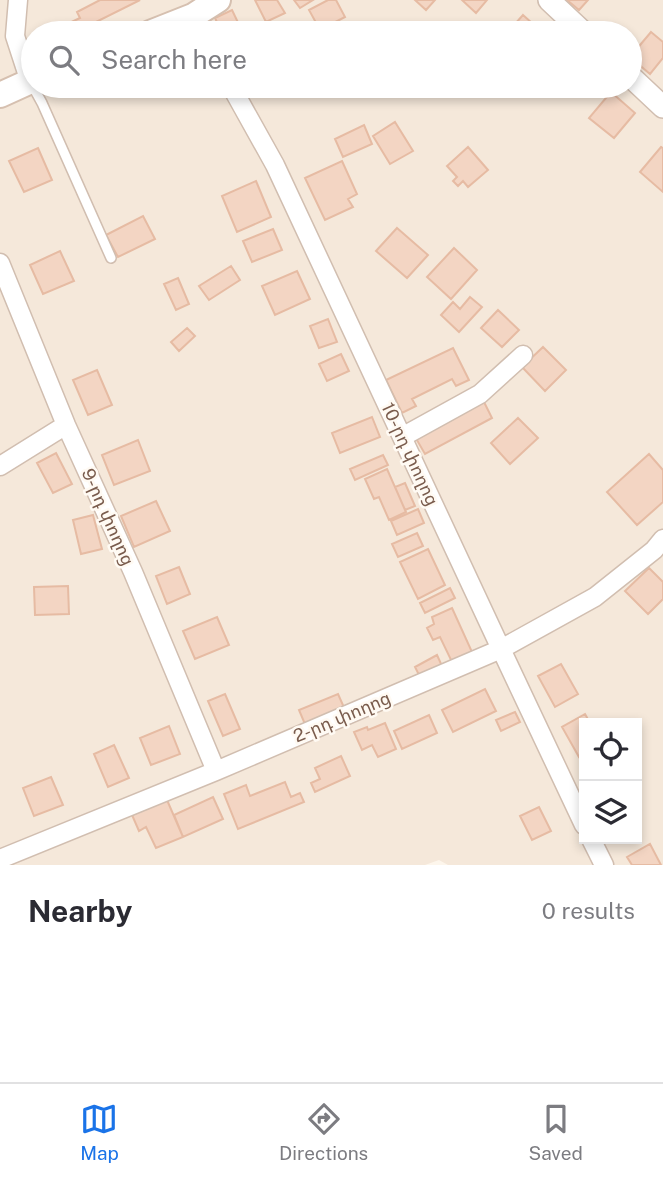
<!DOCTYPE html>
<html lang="en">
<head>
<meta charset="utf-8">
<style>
  body { margin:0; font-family:"Public Sans","Noto Sans Armenian",sans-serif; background:#f7f7f7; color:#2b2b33 }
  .controls { position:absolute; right:21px; bottom:21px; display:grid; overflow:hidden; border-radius:0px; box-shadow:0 4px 10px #0003 }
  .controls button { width:63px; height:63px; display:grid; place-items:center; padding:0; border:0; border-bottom:2px solid #e1e1e2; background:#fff; color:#2b2b33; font:35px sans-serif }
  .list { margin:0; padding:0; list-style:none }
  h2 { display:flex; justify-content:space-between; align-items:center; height:91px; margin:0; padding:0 28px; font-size:30px }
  h2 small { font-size:23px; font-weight:400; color:#7c7c81 }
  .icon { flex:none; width:38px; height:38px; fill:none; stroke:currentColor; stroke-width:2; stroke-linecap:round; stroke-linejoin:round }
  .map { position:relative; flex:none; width:663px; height:865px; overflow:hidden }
  .search { position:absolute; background:#fff; box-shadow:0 4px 10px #0003; left:21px; right:21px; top:21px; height:77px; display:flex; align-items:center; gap:18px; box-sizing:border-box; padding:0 24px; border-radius:38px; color:#7c7c81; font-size:26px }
  .sheet { height:217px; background:#fff }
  nav { display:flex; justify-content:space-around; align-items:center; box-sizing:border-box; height:98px; border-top:2px solid #e1e1e2; background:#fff; font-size:19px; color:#7c7c81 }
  nav a { display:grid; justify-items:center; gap:4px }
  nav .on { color:#1a73e8 }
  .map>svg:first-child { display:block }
  .residential { fill:#f5e8da; fill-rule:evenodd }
  .building { fill:#f3d5c3; stroke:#e6bba3; stroke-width:2 }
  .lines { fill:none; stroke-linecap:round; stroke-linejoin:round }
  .service-casing { stroke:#d1beb0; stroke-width:12 }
  .minor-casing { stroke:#d1beb0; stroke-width:21 }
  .tertiary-casing { stroke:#d1beb0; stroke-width:24 }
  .secondary-casing { stroke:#d6c0b0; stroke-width:28 }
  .service { stroke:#fff; stroke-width:9 }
  .minor { stroke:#fff; stroke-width:18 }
  .tertiary { stroke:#fff; stroke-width:21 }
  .secondary { stroke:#fff; stroke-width:24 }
  .labels { text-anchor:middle; stroke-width:5; stroke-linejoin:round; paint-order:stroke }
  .street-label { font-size:18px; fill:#7a5c4d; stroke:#fffaf3 }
</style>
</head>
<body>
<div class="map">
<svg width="663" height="865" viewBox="0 0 663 865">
  <rect width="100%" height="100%" fill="#fdf6ec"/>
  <!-- residential -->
  <path class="residential" d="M 0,0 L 663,0 L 663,865 L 448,865 L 439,860 L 425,865 L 0,865 ZM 33,33 L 630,33 L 630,86 L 33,86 ZM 584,723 L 637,723 L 637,839 L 584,839 Z"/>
  <!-- building -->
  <path class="building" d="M 100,0 L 140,0 L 74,33 L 67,33 L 63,26 L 80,18 L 77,12 Z
    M 255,0 L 277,0 L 285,13 L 266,22 Z
    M 294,0 L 313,0 L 300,8 Z
    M 328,0 L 336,0 L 345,17 L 320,30 L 309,10 Z
    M 415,0 L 435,0 L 426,10 Z
    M 462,0 L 487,0 L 476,13 Z
    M 567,0 L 588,0 L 579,10 Z
    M 232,10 L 243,33 L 222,33 L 215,18 Z
    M 523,15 L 543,33 L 507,33 Z
    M 651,32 L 663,42 L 663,58 L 650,74 L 630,57 Z
    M 558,86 L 580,86 L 571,96 Z
    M 611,92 L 635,113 L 614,138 L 589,118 Z
    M 395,122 L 413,151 L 390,164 L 373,136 Z
    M 364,125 L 372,144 L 343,157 L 335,139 Z
    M 468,147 L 488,170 L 468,187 L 463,181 L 458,186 L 453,181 L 457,177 L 447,166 Z
    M 661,147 L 663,148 L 663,192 L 640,172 Z
    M 38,148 L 52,180 L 24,192 L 9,161 Z
    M 342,161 L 357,194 L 348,199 L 353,207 L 325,220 L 305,178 Z
    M 256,181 L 271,217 L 237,232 L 222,196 Z
    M 143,216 L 155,239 L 118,257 L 106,235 Z
    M 397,228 L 428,255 L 407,278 L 376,251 Z
    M 273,229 L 282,250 L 252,262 L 243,241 Z
    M 454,248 L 477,270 L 451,299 L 427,277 Z
    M 60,251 L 74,281 L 43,294 L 30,265 Z
    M 231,266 L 240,280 L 209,300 L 199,286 Z
    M 297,271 L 310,299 L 275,315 L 262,286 Z
    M 178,278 L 189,304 L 176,310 L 164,284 Z
    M 470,297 L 482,307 L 459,332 L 441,315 L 453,302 L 460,309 Z
    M 498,310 L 519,330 L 502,347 L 481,328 Z
    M 328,319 L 337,342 L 319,348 L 310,326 Z
    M 187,328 L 195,336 L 179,351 L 171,342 Z
    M 543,347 L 566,370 L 545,391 L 522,367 Z
    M 453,348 L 469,380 L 456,386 L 452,379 L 412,399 L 416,406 L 402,413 L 386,380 Z
    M 341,354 L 349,371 L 327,381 L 319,364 Z
    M 97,370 L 112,405 L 88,415 L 73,380 Z
    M 482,398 L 492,418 L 425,454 L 414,435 Z
    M 372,417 L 380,437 L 340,453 L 332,433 Z
    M 518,418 L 538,438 L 510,464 L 491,443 Z
    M 138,440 L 150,471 L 114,485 L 102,455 Z
    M 56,453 L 72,484 L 53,493 L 37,463 Z
    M 649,454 L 663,470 L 663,502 L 637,525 L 607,492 Z
    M 383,455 L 388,465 L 355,480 L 350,469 Z
    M 387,469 L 406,512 L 389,520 L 379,497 L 374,499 L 365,479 Z
    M 405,483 L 415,506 L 405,510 L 395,487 Z
    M 156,501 L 170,531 L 134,547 L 121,516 Z
    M 418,509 L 424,523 L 397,535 L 391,521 Z
    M 93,515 L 102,549 L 81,554 L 73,520 Z
    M 417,533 L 423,546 L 398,557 L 392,544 Z
    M 428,549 L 445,585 L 418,599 L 400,562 Z
    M 179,567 L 190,594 L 167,604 L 156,576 Z
    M 649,568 L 663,582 L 663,599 L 648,614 L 625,591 Z
    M 68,586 L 69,614 L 35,615 L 34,587 Z
    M 450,588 L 455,598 L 425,613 L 420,603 Z
    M 452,608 L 472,652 L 452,662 L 440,637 L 433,640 L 427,628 L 434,624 L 432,617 Z
    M 217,617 L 229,645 L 195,659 L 183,631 Z
    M 437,655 L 442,666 L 420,677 L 415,667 Z
    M 561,664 L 578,694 L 555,707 L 538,676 Z
    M 485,689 L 496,711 L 453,732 L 442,710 Z
    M 225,694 L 240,729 L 223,736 L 208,701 Z
    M 338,694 L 346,712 L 307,729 L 299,710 Z
    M 515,712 L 520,722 L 501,731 L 496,720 Z
    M 585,714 L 590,723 L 584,723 L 584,754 L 579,757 L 562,727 Z
    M 429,715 L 437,733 L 402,749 L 394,731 Z
    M 385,723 L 396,749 L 378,757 L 372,745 L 362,750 L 354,732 L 367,727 L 368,730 Z
    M 169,726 L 180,754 L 151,765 L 140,738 Z
    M 114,745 L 129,778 L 108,787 L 94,754 Z
    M 341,756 L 350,776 L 315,792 L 311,783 L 320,779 L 315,768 Z
    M 51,777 L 63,805 L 34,816 L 23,788 Z
    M 285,782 L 291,797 L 300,793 L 304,802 L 238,829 L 224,794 L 246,785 L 250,796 Z
    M 213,797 L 223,819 L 183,837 L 174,815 Z
    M 167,800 L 183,837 L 156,848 L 146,827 L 139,831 L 132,815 Z
    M 539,807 L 551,831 L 532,840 L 520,816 Z
    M 650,844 L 661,865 L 632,865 L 627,857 Z"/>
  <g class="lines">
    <!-- service casing -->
    <g class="service-casing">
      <path id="service" d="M 31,83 L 42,103 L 111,258"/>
    </g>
    <!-- minor casing -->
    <g class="minor-casing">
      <path id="minor" d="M 18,0 L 15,36 L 30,82
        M 193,16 L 202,33
        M 231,86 L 275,165 L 501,649 L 584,825
        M 0,263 L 66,425 L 133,572 L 216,771
        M 402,437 L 480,394 L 523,355
        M 0,466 L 66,425
        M 591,839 L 604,865
        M 0,859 L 216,771 L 501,649 L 595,597 L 654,550 L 663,539"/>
    </g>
    <!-- tertiary casing -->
    <g class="tertiary-casing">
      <path id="tertiary" d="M 549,0 L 584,33
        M 630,76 L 663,107"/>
    </g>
    <!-- secondary casing -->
    <g class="secondary-casing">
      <path id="secondary" d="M 150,33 L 193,16 L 218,0
        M 0,95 L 33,80"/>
    </g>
    <!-- service -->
    <use href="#service" class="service"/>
    <!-- minor -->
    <use href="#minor" class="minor"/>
    <!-- tertiary -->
    <use href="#tertiary" class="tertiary"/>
    <!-- secondary -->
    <use href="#secondary" class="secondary"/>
  </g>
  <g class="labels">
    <!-- street labels -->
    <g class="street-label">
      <text transform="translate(410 454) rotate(65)" y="6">10-րդ փողոց</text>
      <text transform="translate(108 517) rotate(66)" y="6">9-րդ փողոց</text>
      <text transform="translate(342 717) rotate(-23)" y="6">2-րդ փողոց</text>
    </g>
  </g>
</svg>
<div class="controls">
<button><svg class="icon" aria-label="locate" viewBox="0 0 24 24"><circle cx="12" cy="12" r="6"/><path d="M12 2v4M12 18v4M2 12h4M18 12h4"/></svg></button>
<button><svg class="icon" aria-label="layers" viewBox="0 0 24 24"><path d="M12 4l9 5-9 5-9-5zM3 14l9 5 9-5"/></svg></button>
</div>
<div class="search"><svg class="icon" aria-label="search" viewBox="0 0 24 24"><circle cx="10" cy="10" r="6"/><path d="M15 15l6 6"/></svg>Search here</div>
</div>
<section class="sheet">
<h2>Nearby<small>0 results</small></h2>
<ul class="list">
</ul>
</section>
<nav>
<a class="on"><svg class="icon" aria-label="map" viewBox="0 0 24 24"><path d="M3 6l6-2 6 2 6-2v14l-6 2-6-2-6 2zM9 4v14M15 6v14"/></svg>Map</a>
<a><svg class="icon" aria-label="directions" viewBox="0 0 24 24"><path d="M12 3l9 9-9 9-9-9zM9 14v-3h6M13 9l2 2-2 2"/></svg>Directions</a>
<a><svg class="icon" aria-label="saved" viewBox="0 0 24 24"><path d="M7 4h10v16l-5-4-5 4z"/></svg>Saved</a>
</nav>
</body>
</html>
